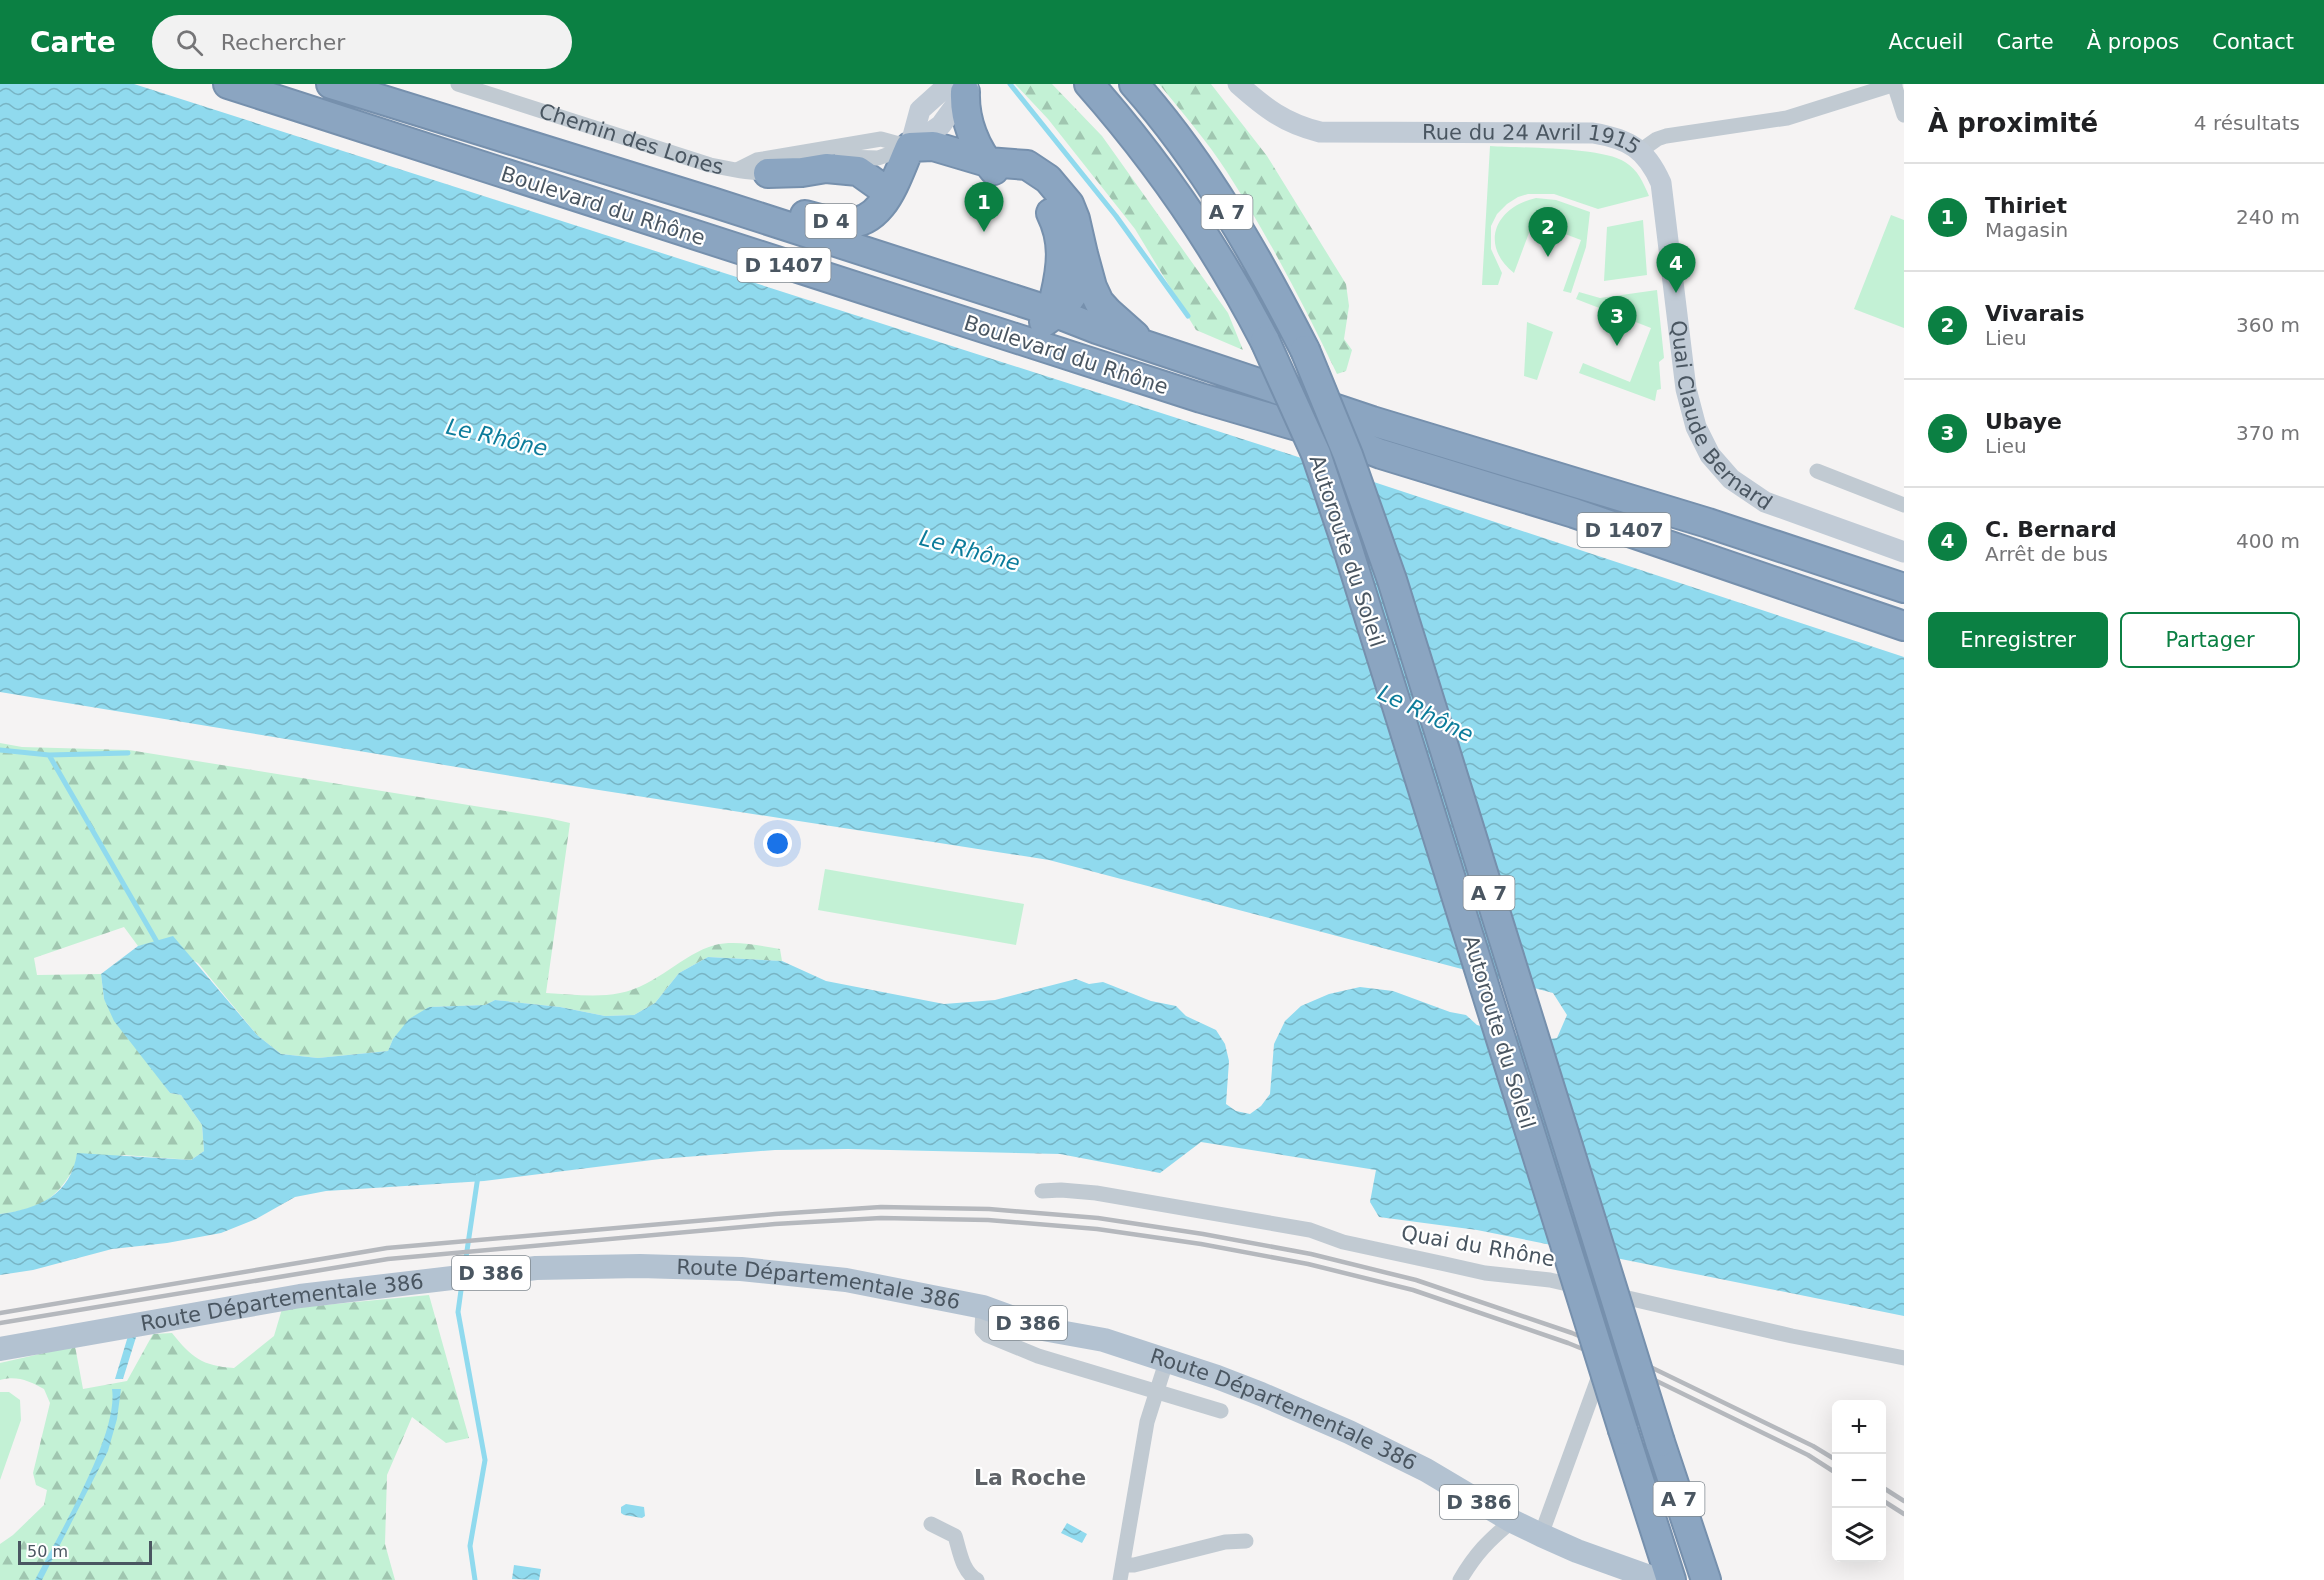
<!DOCTYPE html>
<html lang="fr">
<head>
<meta charset="utf-8">
<style>
  body { margin:0; font-family:"DejaVu Sans",sans-serif; background:#f2f2f2; color:#202124 }
  .controls { position:absolute; right:18px; bottom:18px; display:grid; overflow:hidden; border-radius:9px; box-shadow:0 6px 24px #0002 }
  .controls button { width:54px; height:54px; display:grid; place-items:center; padding:0; border:0; border-bottom:2px solid #e0e0e0; background:#fff; color:#202124; font:30px sans-serif }
  .scale { position:absolute; left:18px; bottom:15px; width:134px; box-sizing:border-box; padding-left:6px; border:3px solid #4a5661; border-top:0; font-size:16px; line-height:21px; white-space:nowrap; color:#4a5661; -webkit-text-stroke:4px #fff; paint-order:stroke }
  .you { position:absolute; left:778px; top:760px; width:21px; height:21px; margin:-15px; border:4px solid #fff; border-radius:50%; background:#1a73e8; box-shadow:0 0 0 9px #1a73e833 }
  .badge { display:grid; place-items:center; width:39px; height:39px; border-radius:50%; background:#0b8043; color:#fff; font-size:20px; font-weight:700 }
  .pin { position:absolute; translate:-50% -50px; filter:drop-shadow(0 2px 3px #0008) }
  .pin::after { content:''; position:absolute; top:32px; width:21px; height:18px; background:inherit; clip-path:polygon(0 0,100% 0,50% 100%) }
  .list { margin:0; padding:0; list-style:none }
  h2 { display:flex; justify-content:space-between; align-items:center; height:78px; margin:0; padding:0 24px; font-size:26px }
  h2 small { font-size:20px; font-weight:400; color:#757577 }
  .list li { display:grid; grid-template-columns:39px 1fr auto; gap:18px; align-items:center; box-sizing:border-box; height:108px; padding:0 24px; border-top:2px solid #e0e0e0 }
  .list b { display:block; font-size:22px; white-space:nowrap }
  .list p { margin:0; font-size:20px; white-space:nowrap; color:#757577 }
  .list em { font-size:20px; font-style:normal; color:#757577 }
  .actions { display:flex; gap:12px; padding:18px 24px }
  .actions a { flex:1; padding:14px 0; border:2px solid #0b8043; border-radius:9px; text-align:center; font-size:21px; color:#0b8043 }
  .actions .main { background:#0b8043; color:#fff }
  .icon { flex:none; width:33px; height:33px; fill:none; stroke:currentColor; stroke-width:2; stroke-linecap:round; stroke-linejoin:round }
  .map { position:relative; flex:none; width:1904px; height:1496px; overflow:hidden }
  header { display:flex; align-items:center; gap:36px; box-sizing:border-box; height:84px; padding:0 30px; background:#0b8043; color:#fff }
  header strong { font-size:28px }
  nav { display:flex; gap:33px; margin-inline-start:auto; font-size:21px }
  .search { width:420px; height:54px; background:#f2f2f2; display:flex; align-items:center; gap:15px; box-sizing:border-box; padding:0 21px; border-radius:33px; color:#757577; font-size:22px }
  main { display:flex }
  aside { flex:1; background:#fff }
  .map>svg:first-child { display:block }
  .green { fill:#c3f1d5 }
  .forest { fill:url(#forest-firs) }
  .water { fill:url(#water-waves) }
  .lines { fill:none; stroke-linecap:round; stroke-linejoin:round }
  .stream { stroke:#90daee; stroke-width:5 }
  .highway-casing { stroke:#7690ad; stroke-width:32 }
  .street { stroke:#c1cad2; stroke-width:15 }
  .secondary { stroke:#c1cbd6; stroke-width:21 }
  .primary { stroke:#b3c2d1; stroke-width:24 }
  .highway { stroke:#8ba5c1; stroke-width:28 }
  .rail { stroke:#b5b8bd; stroke-width:4.5 }
  .highway-bridge-casing { stroke:#7690ad; stroke-width:32; stroke-linecap:butt }
  .highway-bridge { stroke:#8ba5c1; stroke-width:28 }
  .labels { text-anchor:middle; stroke-width:4.5; stroke-linejoin:round; paint-order:stroke }
  .shield { fill:#fff; stroke:#808990; stroke-width:1.5 }
  .shield-label { font-size:20px; font-weight:bold; fill:#4a5661 }
  .street-label { font-size:21px; fill:#4a5661; stroke:#fff }
  .water-label { font-size:22px; font-style:italic; fill:#0c7c9b; stroke:#fff }
  .neighbourhood-label { font-size:22px; font-weight:bold; fill:#5f6368; stroke:#fff }
</style>
</head>
<body>
<header>
<strong>Carte</strong>
<div class="search"><svg class="icon" aria-label="search" viewBox="0 0 24 24"><circle cx="10" cy="10" r="6"/><path d="M15 15l6 6"/></svg>Rechercher</div>
<nav><a>Accueil</a><a>Carte</a><a>À propos</a><a>Contact</a></nav>
</header>
<main>
<div class="map">
<svg width="1904" height="1496" viewBox="0 0 1904 1496">
  <defs>
    <pattern id="forest-firs" width="22" height="20" patternUnits="userSpaceOnUse" patternTransform="scale(1.5)"><rect width="22" height="20" fill="#c3f1d5"/><path d="M5 1l3.5 6h-7zM16 11l3.5 6h-7z" fill="#a0c6b0"/></pattern>
    <pattern id="water-waves" width="16" height="10" patternUnits="userSpaceOnUse" patternTransform="scale(1.5)"><rect width="16" height="10" fill="#90daee"/><path d="M0 5q4-4 8 0t8 0" fill="none" stroke="#78b4c4"/></pattern>
  </defs>
  <rect width="100%" height="100%" fill="#f5f3f3"/>
  <!-- green -->
  <path class="green" d="M 1490,62 C 1521,64 1602,63 1625,78 C 1638,86 1643,98 1649,112 L 1598,125 L 1554,110 L 1528,110 L 1518,113 L 1507,120 L 1497,130 L 1491,142 L 1491,165 L 1502,189 L 1498,201 L 1482,201 Z
    M 1536,114 L 1556,116 L 1590,128 L 1586,163 L 1571,209 L 1563,207 L 1581,156 L 1533,138 L 1514,189 C 1479,161 1495,123 1536,114 Z
    M 1891,131 L 1904,136 L 1904,244 L 1854,225 Z
    M 1643,136 L 1647,191 L 1604,197 L 1607,143 Z
    M 1657,206 L 1664,274 L 1659,278 L 1661,305 L 1657,306 L 1655,317 L 1579,289 L 1583,279 L 1630,298 L 1651,244 L 1576,215 L 1579,208 L 1600,214 Z
    M 1527,238 L 1553,248 L 1537,296 L 1524,292 Z
    M 825,785 L 1024,820 L 1016,861 L 818,826 Z
    M 0,1308 L 9,1308 L 20,1316 L 21,1336 L 0,1396 Z"/>
  <!-- forest -->
  <path class="forest" d="M 1015,0 L 1052,0 L 1102,52 L 1228,229 L 1243,266 L 1196,246 L 1135,145 L 1048,35 Z
    M 1159,0 L 1211,0 L 1267,72 L 1346,200 L 1349,222 L 1344,255 L 1352,266 L 1346,287 L 1337,290 C 1304,221 1268,152 1227,88 C 1207,57 1182,28 1159,0 Z
    M 0,659 L 22,663 L 129,666 L 548,734 L 570,739 L 546,909 C 570,910 596,914 620,909 C 657,902 682,870 715,861 C 736,856 760,862 780,865 L 782,877 L 708,873 L 679,889 L 655,919 L 634,931 L 605,932 L 560,923 L 495,916 L 485,921 L 429,923 L 393,955 L 388,967 L 318,974 L 281,970 L 257,951 L 198,879 L 157,858 L 138,862 L 124,843 L 34,874 L 37,891 L 101,890 L 104,915 L 170,1009 L 181,1011 L 202,1041 L 204,1067 L 191,1076 L 124,1071 L 76,1080 C 57,1116 40,1125 0,1130 Z
    M 429,1211 L 469,1354 L 446,1359 L 412,1333 L 387,1391 L 385,1460 L 395,1496 L 0,1496 L 0,1460 L 13,1451 L 44,1421 L 47,1406 L 36,1401 L 33,1389 L 50,1319 L 44,1305 C 30,1297 16,1291 0,1296 L 0,1279 L 75,1262 L 83,1305 L 127,1297 L 153,1250 L 172,1249 C 191,1273 202,1282 234,1284 L 274,1252 L 282,1225 Z"/>
  <!-- water -->
  <path class="water" d="M 0,0 L 134,0 L 1289,370 L 1904,573 L 1904,1232 L 1477,1146 L 1379,1133 L 1370,1118 L 1376,1086 L 1201,1058 L 1160,1089 L 1060,1070 L 848,1065 L 775,1066 L 660,1075 L 484,1097 L 326,1107 L 295,1113 L 256,1135 L 221,1149 L 167,1159 L 112,1165 L 33,1186 L 0,1191 L 0,1130 C 38,1125 71,1111 77,1069 L 191,1076 L 204,1067 L 202,1041 L 181,1011 L 170,1009 L 114,937 L 104,915 L 101,890 L 138,862 L 173,852 L 257,951 L 281,970 L 318,974 L 388,967 L 393,955 L 409,935 L 429,923 L 485,921 L 495,916 L 560,923 L 605,932 L 634,931 L 655,919 L 679,889 L 708,873 L 782,877 L 826,897 L 944,920 L 995,916 L 1076,895 L 1089,900 L 1103,898 L 1151,917 L 1176,922 L 1186,932 L 1216,946 L 1225,960 L 1229,977 L 1226,1020 L 1236,1027 L 1250,1030 L 1261,1022 L 1270,1010 L 1274,960 L 1285,937 L 1301,922 L 1329,910 L 1360,903 L 1393,907 L 1450,928 L 1466,931 L 1477,941 L 1537,957 L 1557,954 L 1567,931 L 1553,909 L 1049,776 L 554,699 L 0,608 Z
    M 137,1250 L 123,1295 L 115,1295 L 128,1252 Z
    M 112,1305 L 121,1305 L 117,1335 L 108,1367 L 42,1496 L 35,1496 C 57,1453 119,1351 112,1305 Z
    M 626,1420 L 644,1423 L 645,1432 L 642,1434 L 624,1431 L 621,1429 L 621,1423 Z
    M 1067,1439 L 1087,1450 L 1082,1459 L 1061,1449 Z
    M 514,1481 L 541,1485 L 539,1496 L 512,1495 Z"/>
  <g class="lines">
    <!-- stream -->
    <path class="stream" d="M 1010,0 L 1116,132 L 1188,232
      M 0,666 L 49,671 L 128,669
      M 49,671 L 157,858
      M 464,1187 L 478,1092
      M 462,1199 L 458,1228 L 485,1376 L 470,1462 L 475,1496"/>
    <!-- highway casing -->
    <g class="highway-casing">
      <path id="highway" d="M 228,0 L 1201,314 L 1342,355 L 1381,370 L 1574,429 L 1904,542
        M 331,0 L 712,118 L 1056,229 L 1097,245 L 1372,337 L 1708,439 L 1904,504
        M 1089,0 C 1158,78 1217,164 1265,257
        M 1134,0 C 1204,79 1257,172 1305,266
        M 965,8 C 964,36 975,65 994,86
        M 768,89 L 802,88 L 826,84 L 858,87 L 889,109
        M 1051,129 C 1065,157 1062,182 1055,212
        M 805,131 C 817,134 829,138 841,139 C 884,144 896,93 910,63 L 933,62 L 987,78 L 1027,81 L 1048,95 L 1069,120 L 1075,135 L 1083,170 L 1092,203 L 1099,218 L 1108,228 L 1135,252
        M 1044,238 C 1076,216 1076,206 1083,170
        M 1623,1346 L 1671,1496
        M 1660,1358 L 1706,1496"/>
    </g>
    <!-- street -->
    <g class="street">
      <path id="s1" d="M 458,0 L 710,81 C 730,85 754,91 774,87"/>
      <path d="M 1894,0 L 1904,31"/>
      <path d="M 1640,67 L 1657,55 L 1666,52 L 1787,34 L 1895,0"/>
      <path d="M 842,73 L 878,74 L 909,63"/>
      <path d="M 739,85 L 757,76 L 881,55 L 910,63"/>
      <path d="M 1817,387 L 1904,421"/>
      <path d="M 1042,1107 L 1061,1106 L 1096,1109 L 1310,1146 L 1343,1158 L 1445,1180 L 1485,1189 L 1550,1196 L 1792,1252 L 1904,1274"/>
      <path d="M 983,1223 L 982,1246 L 987,1251 L 1038,1272 L 1221,1327"/>
      <path d="M 931,1440 L 955,1452 C 960,1468 962,1487 977,1496"/>
      <path d="M 1541,1451 L 1599,1292"/>
      <path d="M 1123,1481 L 1134,1481 L 1225,1458 L 1246,1457"/>
      <path d="M 1120,1496 L 1147,1338 L 1167,1275"/>
      <path d="M 1460,1496 C 1476,1469 1488,1457 1512,1437"/>
    </g>
    <!-- secondary -->
    <g class="secondary">
      <path id="s2" d="M 1238,0 C 1265,24 1284,39 1320,48 L 1593,49 C 1629,55 1646,65 1661,99 L 1686,305 L 1696,343 L 1710,371 L 1731,395 L 1765,418 L 1904,468"/>
      <path d="M 910,63 L 941,41 L 968,4"/>
      <path d="M 910,63 L 920,26 L 949,0"/>
    </g>
    <!-- primary -->
    <path class="primary" id="s3" d="M 0,1265 L 300,1212 L 536,1184 L 640,1182 L 741,1185 L 846,1196 L 983,1223 L 1043,1245 L 1104,1256 L 1217,1293 L 1261,1310 L 1349,1348 L 1426,1386 L 1512,1437 L 1541,1451 L 1577,1467 L 1658,1496"/>
    <!-- highway -->
    <use href="#highway" class="highway"/>
    <!-- rail -->
    <path class="rail" d="M 0,1229 L 387,1164 L 775,1130 L 881,1123 L 989,1125 L 1098,1134 L 1203,1150 L 1311,1170 L 1416,1196 L 1572,1249 L 1636,1276 L 1813,1362 L 1836,1376
      M 0,1239 L 388,1175 L 775,1140 L 881,1134 L 988,1136 L 1097,1145 L 1201,1160 L 1308,1180 L 1413,1206 L 1568,1259 L 1632,1285 L 1808,1371 L 1836,1389
      M 1882,1403 L 1904,1417
      M 1882,1416 L 1904,1430"/>
    <!-- highway-bridge casing -->
    <g class="highway-bridge-casing">
      <path id="highway-bridge" d="M 1265,257 L 1316,370 L 1347,462 L 1623,1346
        M 1305,266 L 1348,371 L 1392,496 L 1660,1358"/>
    </g>
    <!-- highway-bridge -->
    <use href="#highway-bridge" class="highway-bridge"/>
  </g>
  <g class="labels">
    <!-- shield labels -->
    <g class="shield">
      <rect x="1201.5" y="111" width="51" height="34" rx="4.5"/>
      <rect x="805.5" y="120" width="51" height="34" rx="4.5"/>
      <rect x="737.5" y="164" width="93" height="34" rx="4.5"/>
      <rect x="1577.5" y="429" width="93" height="34" rx="4.5"/>
      <rect x="1463.5" y="792" width="51" height="34" rx="4.5"/>
      <rect x="452" y="1172" width="78" height="34" rx="4.5"/>
      <rect x="989" y="1222" width="78" height="34" rx="4.5"/>
      <rect x="1653.5" y="1398" width="51" height="34" rx="4.5"/>
      <rect x="1440" y="1401" width="78" height="34" rx="4.5"/>
    </g>
    <g class="shield-label">
      <text x="1227" y="135">A 7</text>
      <text x="831" y="144">D 4</text>
      <text x="784" y="188">D 1407</text>
      <text x="1624" y="453">D 1407</text>
      <text x="1489" y="816">A 7</text>
      <text x="491" y="1196">D 386</text>
      <text x="1028" y="1246">D 386</text>
      <text x="1679" y="1422">A 7</text>
      <text x="1479" y="1425">D 386</text>
    </g>
    <!-- street labels -->
    <g class="street-label">
      <text dy="7" stroke="none"><textPath href="#s1" startOffset="182">Chemin des Lones</textPath></text>
      <text dy="7" stroke="none"><textPath href="#s2" startOffset="308">Rue du 24 Avril 1915</textPath></text>
      <text transform="translate(603 122) rotate(18)" y="7">Boulevard du Rhône</text>
      <text transform="translate(1066 271) rotate(18)" y="7">Boulevard du Rhône</text>
      <text dy="7" stroke="none"><textPath href="#s2" startOffset="706">Quai Claude Bernard</textPath></text>
      <text transform="translate(1347 467) rotate(72)" y="7">Autoroute du Soleil</text>
      <text transform="translate(1499 948) rotate(73)" y="7">Autoroute du Soleil</text>
      <text transform="translate(1478 1162) rotate(10)" y="7">Quai du Rhône</text>
      <text dy="7" stroke="none"><textPath href="#s3" startOffset="826">Route Départementale 386</textPath></text>
      <text dy="7" stroke="none"><textPath href="#s3" startOffset="286">Route Départementale 386</textPath></text>
      <text dy="7" stroke="none"><textPath href="#s3" startOffset="1311">Route Départementale 386</textPath></text>
    </g>
    <!-- water labels -->
    <g class="water-label">
      <text transform="translate(497 353) rotate(13)" y="8">Le Rhône</text>
      <text transform="translate(970 466) rotate(15)" y="8">Le Rhône</text>
      <text transform="translate(1426 629) rotate(26)" y="8">Le Rhône</text>
    </g>
    <!-- neighbourhood labels -->
    <g class="neighbourhood-label">
      <text x="1030" y="1401">La Roche</text>
    </g>
  </g>
</svg>
<div class="controls">
<button>+</button>
<button>−</button>
<button><svg class="icon" aria-label="layers" viewBox="0 0 24 24"><path d="M12 4l9 5-9 5-9-5zM3 14l9 5 9-5"/></svg></button>
</div>
<div class="scale">50 m</div>
<div class="you"></div>
<div class="pin badge" style="left:984px;top:148px">1</div>
<div class="pin badge" style="left:1548px;top:173px">2</div>
<div class="pin badge" style="left:1617px;top:262px">3</div>
<div class="pin badge" style="left:1676px;top:209px">4</div>
</div>
<aside>
<h2>À proximité<small>4 résultats</small></h2>
<ul class="list">
<li><span class="badge">1</span><div><b>Thiriet</b><p>Magasin</p></div><em>240 m</em></li>
<li><span class="badge">2</span><div><b>Vivarais</b><p>Lieu</p></div><em>360 m</em></li>
<li><span class="badge">3</span><div><b>Ubaye</b><p>Lieu</p></div><em>370 m</em></li>
<li><span class="badge">4</span><div><b>C. Bernard</b><p>Arrêt de bus</p></div><em>400 m</em></li>
</ul>
<div class="actions"><a class="main">Enregistrer</a><a>Partager</a></div>
</aside>
</main>
</body>
</html>
